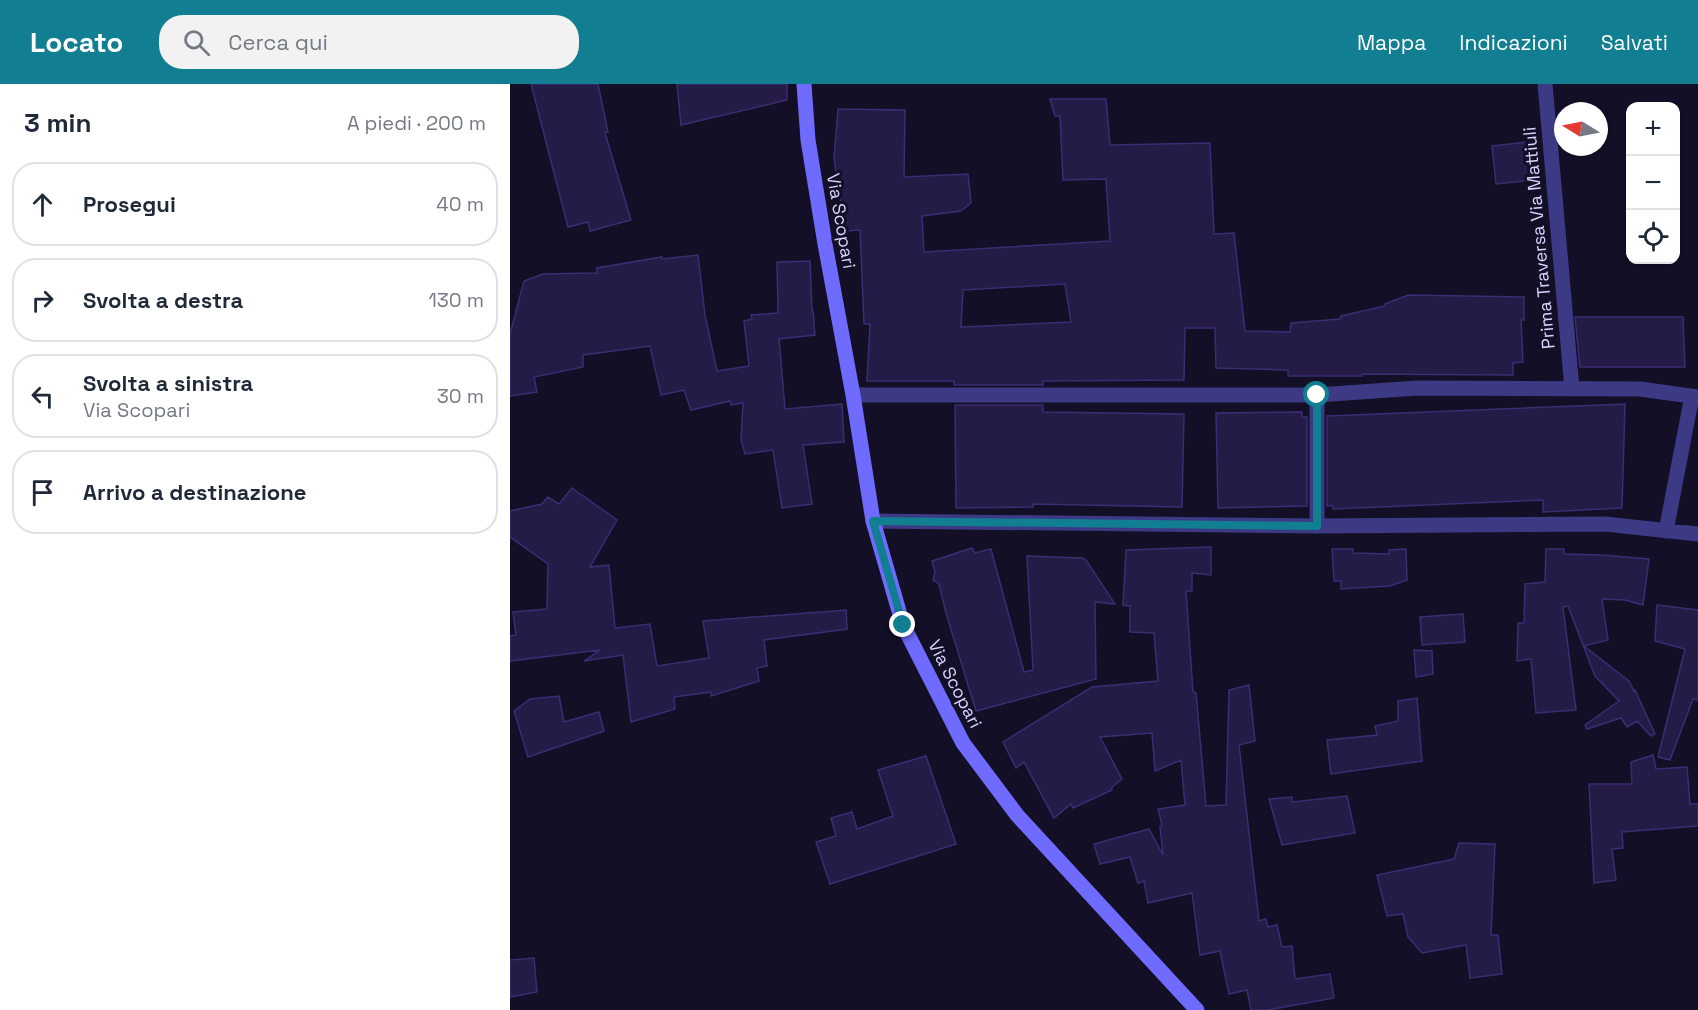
<!DOCTYPE html>
<html lang="it">
<head>
<meta charset="utf-8">
<style>
  body { margin:0; font-family:"Space Grotesk",sans-serif; background:#f2f2f3; color:#1f2937 }
  .controls { position:absolute; right:18px; top:18px; display:grid; overflow:hidden; border-radius:12px; box-shadow:0 2px 4px #0004 }
  .controls button { width:54px; height:54px; display:grid; place-items:center; padding:0; border:0; border-bottom:2px solid #e0e1e3; background:#fff; color:#1f2937; font:30px sans-serif }
  .compass { position:absolute; left:1044px; top:18px; width:54px; height:54px; border-radius:50%; background:#fff; box-shadow:0 2px 4px #0004; rotate:280deg }
  .stop { position:absolute; width:18px; height:18px; margin:-14px; border:4px solid #117e91; border-radius:50%; background:#fff }
  .stop.end { background:#117e91; border-color:#fff; box-shadow:0 2px 6px #0008 }
  .list { margin:0; padding:0; list-style:none }
  h2 { display:flex; justify-content:space-between; align-items:center; height:78px; margin:0; padding:0 24px; font-size:26px }
  h2 small { font-size:20px; font-weight:400; color:#747a83 }
  .list li { display:grid; grid-template-columns:39px 1fr auto; gap:18px; align-items:center; box-sizing:border-box; height:84px; margin:0 12px 12px; padding:0 12px; border:2px solid #e0e1e3; border-radius:24px }
  .list b { display:block; font-size:22px; white-space:nowrap }
  .list p { margin:0; font-size:20px; white-space:nowrap; color:#747a83 }
  .list em { font-size:20px; font-style:normal; color:#747a83 }
  .icon { flex:none; width:33px; height:33px; fill:none; stroke:currentColor; stroke-width:2; stroke-linecap:round; stroke-linejoin:round }
  .map { position:relative; flex:none; width:1188px; height:926px; overflow:hidden }
  header { display:flex; align-items:center; gap:36px; box-sizing:border-box; height:84px; padding:0 30px; background:#117e91; color:#fff }
  header strong { font-size:28px }
  nav { display:flex; gap:33px; margin-inline-start:auto; font-size:21px }
  .search { width:420px; height:54px; background:#f2f2f3; display:flex; align-items:center; gap:15px; box-sizing:border-box; padding:0 21px; border-radius:24px; color:#747a83; font-size:22px }
  main { display:flex }
  aside { flex:1; background:#fff }
  .map>svg:first-child { display:block }
  .building { fill:#241b47; stroke:#3b2d73; stroke-width:1.5; fill-rule:evenodd }
  .lines { fill:none; stroke-linecap:round; stroke-linejoin:round }
  .street { stroke:#3d3a85; stroke-width:15 }
  .secondary { stroke:#6f6bff; stroke-width:15 }
  .route { stroke:#117e91; stroke-width:8 }
  .labels { text-anchor:middle; stroke-width:6; stroke-linejoin:round; paint-order:stroke }
  .street-label { font-size:18px; fill:#d9d4ff; stroke:#130f26 }
</style>
</head>
<body>
<header>
<strong>Locato</strong>
<div class="search"><svg class="icon" aria-label="search" viewBox="0 0 24 24"><circle cx="10" cy="10" r="6"/><path d="M15 15l6 6"/></svg>Cerca qui</div>
<nav><a>Mappa</a><a>Indicazioni</a><a>Salvati</a></nav>
</header>
<main>
<aside>
<h2>3 min<small>A piedi · 200 m</small></h2>
<ul class="list">
<li><svg class="icon" aria-label="ahead" viewBox="0 0 24 24"><path d="M12 20V5M6 11l6-6 6 6"/></svg><div><b>Prosegui</b></div><em>40 m</em></li>
<li><svg class="icon" aria-label="right" viewBox="0 0 24 24"><path d="M7 20v-9h11M14 6l5 5-5 5"/></svg><div><b>Svolta a destra</b></div><em>130 m</em></li>
<li><svg class="icon" aria-label="left" viewBox="0 0 24 24"><path d="M17 20v-9H6M10 6l-5 5 5 5"/></svg><div><b>Svolta a sinistra</b><p>Via Scopari</p></div><em>30 m</em></li>
<li><svg class="icon" aria-label="arrive" viewBox="0 0 24 24"><path d="M6 21V4h12l-3 4 3 4H6"/></svg><div><b>Arrivo a destinazione</b></div></li>
</ul>
</aside>
<div class="map">
<svg width="1188" height="926" viewBox="0 0 1188 926">
  <rect width="100%" height="100%" fill="#130f26"/>
  <!-- building -->
  <path class="building" d="M 21,0 L 88,0 L 98,48 L 95,49 L 121,136 L 80,147 L 78,138 L 58,143 Z
    M 167,0 L 277,0 L 277,16 L 171,41 Z
    M 540,15 L 596,15 L 600,61 L 700,59 L 704,150 L 724,149 L 735,247 L 780,248 L 781,239 L 830,235 L 831,232 L 875,222 L 875,220 L 898,211 L 1014,213 L 1014,236 L 1011,236 L 1013,278 L 1003,279 L 1003,291 L 852,290 L 852,292 L 778,292 L 778,286 L 706,284 L 705,244 L 675,244 L 674,296 L 533,297 L 533,301 L 444,301 L 444,297 L 357,297 L 360,240 L 354,240 L 350,146 L 335,147 L 324,74 L 328,25 L 395,26 L 394,93 L 458,90 L 461,119 L 451,127 L 412,132 L 414,168 L 600,157 L 596,95 L 553,96 L 550,32 L 545,32 ZM 555,200 L 561,238 L 451,243 L 453,206 Z
    M 1019,58 L 1024,96 L 986,100 L 982,62 Z
    M 188,171 L 195,231 L 207,287 L 239,282 L 234,237 L 242,235 L 241,231 L 268,229 L 267,178 L 300,177 L 302,227 L 303,227 L 305,251 L 269,255 L 275,325 L 332,320 L 334,358 L 293,361 L 302,420 L 272,424 L 263,366 L 235,370 L 231,356 L 233,319 L 221,321 L 220,317 L 181,326 L 174,306 L 151,311 L 140,262 L 73,271 L 73,283 L 24,293 L 27,308 L 0,312 L 0,250 L 14,197 L 33,190 L 87,189 L 87,184 L 152,173 L 152,175 Z
    M 1065,233 L 1173,233 L 1175,283 L 1070,283 Z
    M 1115,320 L 1112,424 L 1033,428 L 1033,416 L 823,425 L 823,422 L 817,422 L 817,332 Z
    M 445,321 L 533,321 L 533,328 L 674,330 L 672,423 L 523,420 L 523,423 L 446,424 Z
    M 792,328 L 792,333 L 797,333 L 797,422 L 708,424 L 706,329 Z
    M 62,404 L 107,436 L 80,483 L 99,481 L 105,544 L 140,540 L 147,582 L 199,574 L 193,537 L 336,526 L 337,545 L 254,556 L 257,582 L 247,584 L 249,597 L 201,612 L 201,608 L 164,613 L 165,625 L 121,638 L 113,571 L 74,577 L 90,566 L 0,577 L 0,552 L 6,551 L 3,528 L 37,525 L 38,480 L 0,453 L 0,427 L 32,420 L 38,413 L 49,420 Z
    M 701,463 L 701,491 L 682,489 L 682,507 L 676,507 L 683,608 L 686,609 L 696,722 L 716,721 L 719,606 L 739,601 L 745,657 L 729,661 L 749,837 L 756,835 L 758,843 L 767,841 L 772,863 L 782,862 L 785,895 L 820,890 L 824,914 L 758,926 L 741,926 L 737,906 L 719,910 L 710,867 L 690,871 L 682,809 L 638,819 L 634,797 L 628,799 L 620,773 L 590,780 L 584,760 L 639,745 L 653,771 L 650,742 L 652,741 L 648,725 L 675,721 L 671,676 L 645,687 L 642,649 L 590,653 L 612,695 L 602,703 L 602,706 L 563,724 L 561,720 L 544,734 L 514,678 L 506,684 L 493,658 L 582,603 L 648,597 L 644,549 L 620,548 L 620,522 L 613,521 L 616,466 Z
    M 462,464 L 465,469 L 481,465 L 514,588 L 523,586 L 517,472 L 572,474 L 576,476 L 605,520 L 585,518 L 586,595 L 466,627 L 436,529 L 429,500 L 423,496 L 425,488 L 422,477 Z
    M 822,465 L 843,465 L 843,469 L 879,470 L 879,466 L 896,465 L 897,496 L 880,502 L 831,505 L 831,497 L 824,497 Z
    M 1036,465 L 1054,465 L 1054,470 L 1092,471 L 1139,475 L 1133,521 L 1115,516 L 1092,515 L 1098,556 L 1074,562 L 1119,597 L 1124,607 L 1125,606 L 1145,650 L 1141,652 L 1127,637 L 1117,643 L 1111,634 L 1077,645 L 1075,641 L 1109,617 L 1085,592 L 1058,522 L 1053,523 L 1066,626 L 1026,629 L 1021,575 L 1007,577 L 1008,539 L 1014,539 L 1015,500 L 1035,498 Z
    M 1147,521 L 1188,526 L 1188,616 L 1183,615 L 1160,676 L 1148,673 L 1175,565 L 1145,557 Z
    M 953,530 L 955,558 L 912,561 L 910,533 Z
    M 904,566 L 922,567 L 923,590 L 906,593 Z
    M 49,612 L 54,638 L 89,628 L 94,647 L 18,673 L 4,627 L 20,615 Z
    M 907,614 L 912,677 L 821,690 L 817,656 L 867,651 L 865,642 L 888,637 L 888,617 Z
    M 1143,671 L 1146,685 L 1177,683 L 1180,720 L 1188,720 L 1188,742 L 1112,748 L 1113,764 L 1102,765 L 1106,796 L 1084,799 L 1079,700 L 1122,700 L 1121,678 Z
    M 416,672 L 446,760 L 320,800 L 306,758 L 326,752 L 321,734 L 342,728 L 347,745 L 383,732 L 368,686 Z
    M 837,712 L 845,749 L 772,761 L 759,715 L 782,713 L 782,718 Z
    M 949,759 L 985,760 L 981,851 L 988,851 L 992,890 L 960,894 L 956,861 L 912,869 L 898,853 L 893,830 L 877,832 L 867,791 L 944,775 Z
    M 24,874 L 27,908 L 0,913 L 0,876 Z"/>
  <g class="lines">
    <!-- street -->
    <path class="street" d="M 1035,0 L 1062,305
      M 343,311 L 807,311 L 908,304 L 1130,305 L 1188,313
      M 807,311 L 807,442
      M 363,437 L 807,442 L 1095,440 L 1188,450
      M 1156,447 L 1182,312"/>
    <!-- secondary -->
    <path class="secondary" d="M 294,0 L 298,56 L 315,160 L 343,311 L 363,437 L 393,541 L 453,659 L 507,731 L 687,926"/>
  </g>
  <g class="lines">
    <!-- route -->
    <path class="route" d="M 393,541 L 363,437 L 807,442 L 807,311"/>
  </g>
  <g class="labels">
    <!-- street labels -->
    <g class="street-label">
      <text transform="translate(331 137) rotate(80)" y="6">Via Scopari</text>
      <text transform="translate(1029 154) rotate(-95)" y="6">Prima Traversa Via Mattiuli</text>
      <text transform="translate(445 600) rotate(63)" y="6">Via Scopari</text>
    </g>
  </g>
</svg>
<div class="controls">
<button>+</button>
<button>−</button>
<button><svg class="icon" aria-label="locate" viewBox="0 0 24 24"><circle cx="12" cy="12" r="6"/><path d="M12 2v4M12 18v4M2 12h4M18 12h4"/></svg></button>
</div>
<svg class="compass" viewBox="-18 -18 36 36"><path d="M0-13l5 13h-10z" fill="#e53935"/><path d="M0 13l5-13h-10z" fill="#747a83"/></svg>
<div class="stop" style="left:807px;top:311px"></div>
<div class="stop end" style="left:393px;top:541px"></div>
</div>
</main>
</body>
</html>
